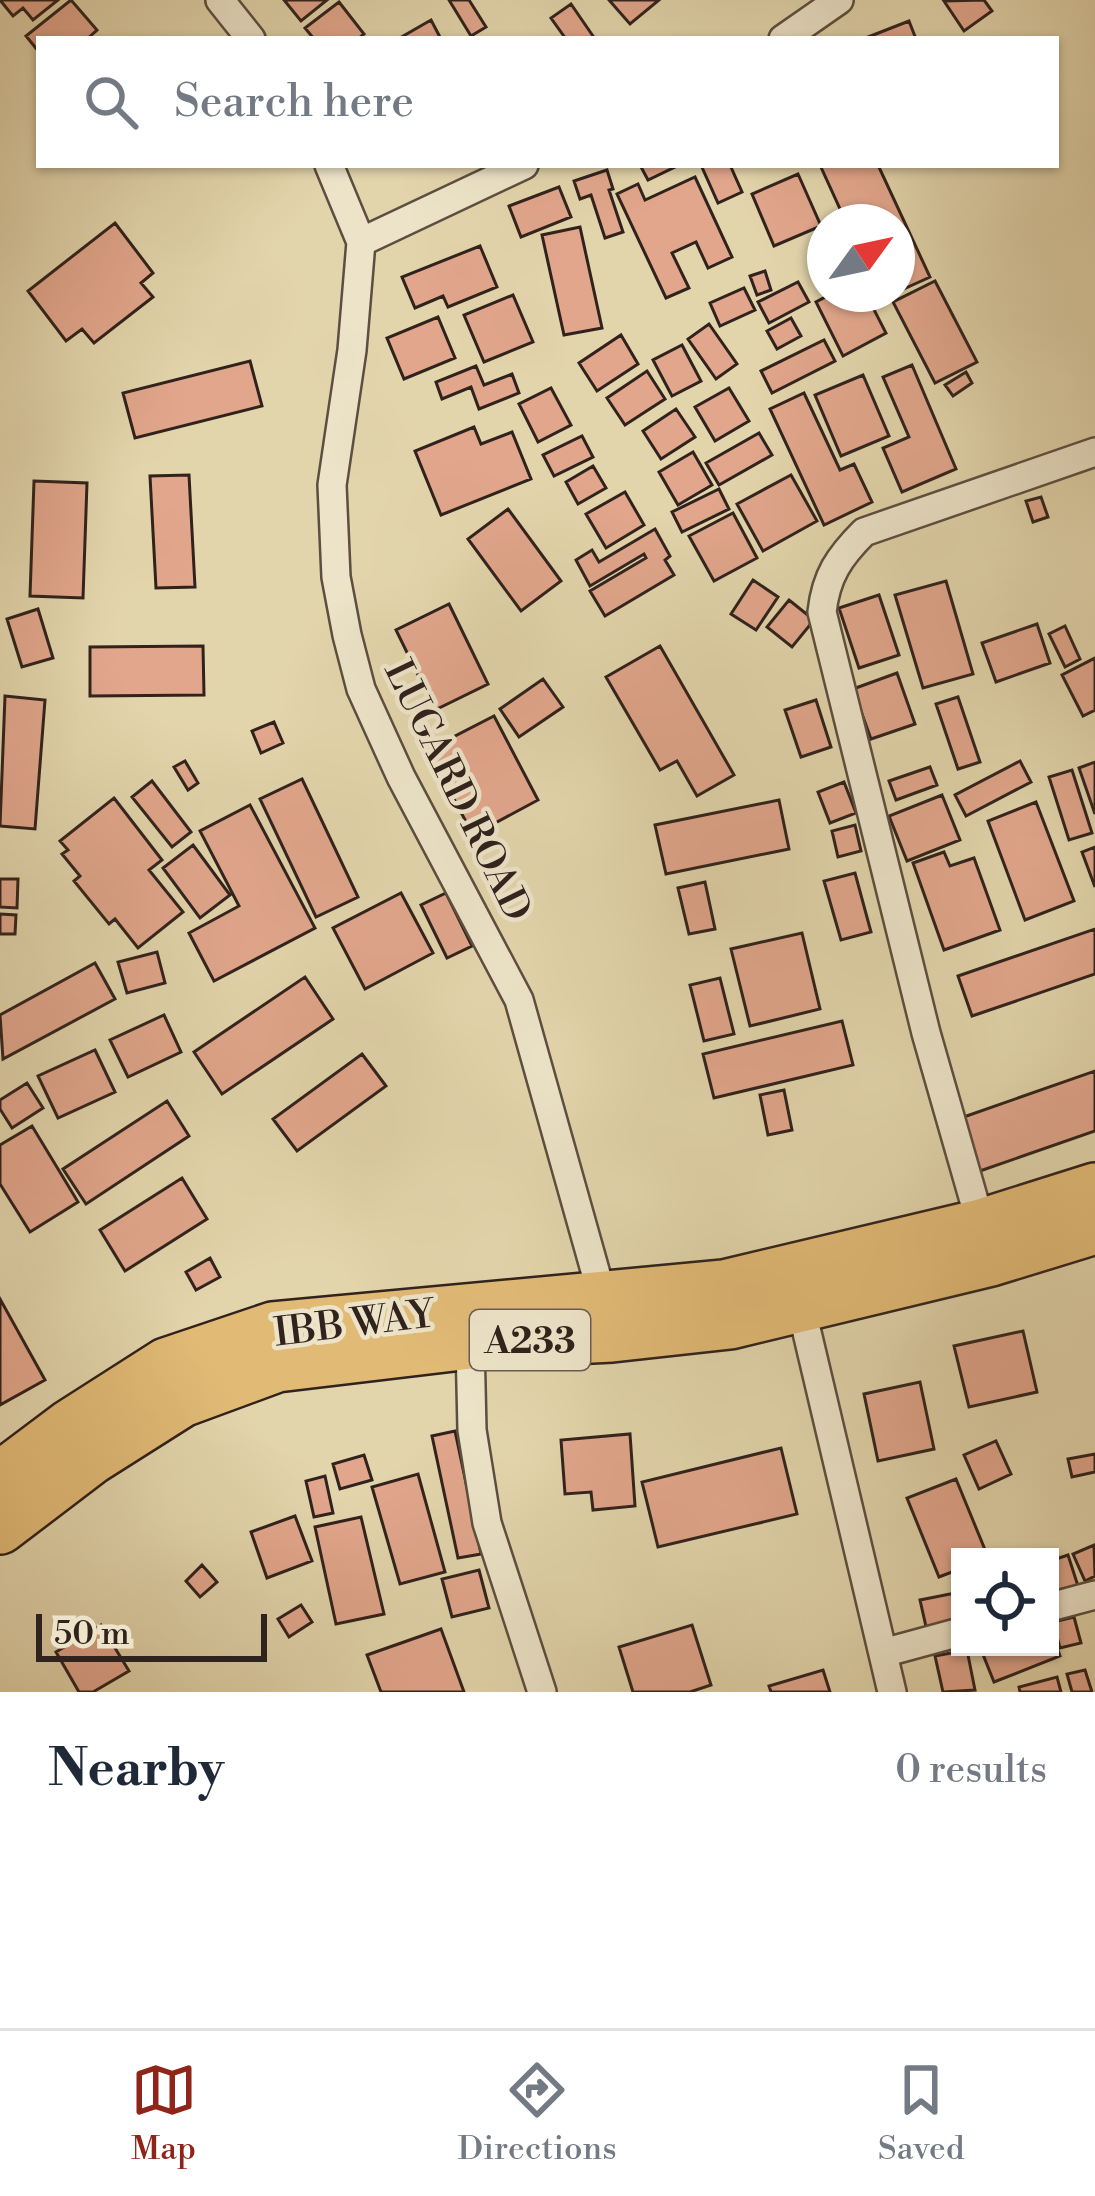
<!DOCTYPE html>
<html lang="en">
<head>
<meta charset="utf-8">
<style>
  body { margin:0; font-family:"Libre Bodoni",serif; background:#f6f6f7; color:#1f2937 }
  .controls { position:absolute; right:36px; bottom:36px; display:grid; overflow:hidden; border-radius:0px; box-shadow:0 3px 9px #0004 }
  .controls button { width:108px; height:108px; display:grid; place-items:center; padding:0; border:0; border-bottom:3px solid #e0e1e3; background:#fff; color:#1f2937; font:60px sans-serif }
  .compass { position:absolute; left:807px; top:204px; width:108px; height:108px; border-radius:50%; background:#fff; box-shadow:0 3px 9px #0004; rotate:57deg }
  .scale { position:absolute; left:36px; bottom:30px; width:231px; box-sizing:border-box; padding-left:12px; border:6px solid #30221c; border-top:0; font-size:33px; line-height:42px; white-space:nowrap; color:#30221c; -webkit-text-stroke:9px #ece3c8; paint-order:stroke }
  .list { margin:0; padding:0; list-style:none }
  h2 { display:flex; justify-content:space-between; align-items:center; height:156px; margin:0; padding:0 48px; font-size:51px }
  h2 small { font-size:39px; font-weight:400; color:#747a83 }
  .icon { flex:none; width:66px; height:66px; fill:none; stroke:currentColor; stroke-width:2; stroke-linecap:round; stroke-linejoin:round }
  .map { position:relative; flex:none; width:1095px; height:1692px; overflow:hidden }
  .search { position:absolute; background:#fff; box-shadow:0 3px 9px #0004; left:36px; right:36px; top:36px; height:132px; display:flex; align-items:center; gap:30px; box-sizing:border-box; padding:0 42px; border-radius:0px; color:#747a83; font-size:45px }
  .sheet { height:336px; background:#fff }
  nav { display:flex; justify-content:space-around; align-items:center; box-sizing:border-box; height:168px; border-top:3px solid #e0e1e3; background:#fff; font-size:33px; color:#747a83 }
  nav a { display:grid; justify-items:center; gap:6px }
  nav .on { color:#8f2418 }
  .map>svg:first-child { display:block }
  .building { fill:#e1a68c; stroke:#30221c; stroke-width:3 }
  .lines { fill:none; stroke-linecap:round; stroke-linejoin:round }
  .street-casing { stroke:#5c4e40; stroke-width:32 }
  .highway-casing { stroke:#30221c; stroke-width:56 }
  .street { stroke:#ece3c8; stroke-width:27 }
  .highway { stroke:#e1ba76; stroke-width:51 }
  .labels { text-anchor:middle; stroke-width:9; stroke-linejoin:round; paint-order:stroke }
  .shield { fill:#ece3c8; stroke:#685c50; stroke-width:3 }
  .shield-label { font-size:36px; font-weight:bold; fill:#30221c }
  .street-label { font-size:39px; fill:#30221c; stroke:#ece3c8 }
</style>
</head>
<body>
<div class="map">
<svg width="1095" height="1692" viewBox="0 0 1095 1692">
  <rect width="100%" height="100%" fill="#e2d4ab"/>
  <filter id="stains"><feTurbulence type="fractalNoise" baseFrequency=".00167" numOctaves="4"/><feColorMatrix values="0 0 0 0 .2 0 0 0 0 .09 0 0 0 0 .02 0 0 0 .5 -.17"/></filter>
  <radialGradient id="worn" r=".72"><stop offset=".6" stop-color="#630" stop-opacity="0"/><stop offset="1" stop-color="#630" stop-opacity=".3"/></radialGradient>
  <!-- building -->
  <path class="building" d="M 0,0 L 58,0 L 33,20 L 23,8 L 13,16 Z
    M 71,0 L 97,30 L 87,39 L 39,39 L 39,52 L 26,36 Z
    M 284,0 L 327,0 L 301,21 Z
    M 449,0 L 469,0 L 486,27 L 471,36 Z
    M 609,0 L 659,0 L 630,24 Z
    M 984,0 L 992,11 L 964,31 L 944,1 Z
    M 339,2 L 364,34 L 358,39 L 314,39 L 305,28 Z
    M 571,4 L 595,39 L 566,39 L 551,18 Z
    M 431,20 L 441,39 L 398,39 Z
    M 909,21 L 916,39 L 863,39 Z
    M 640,165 L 677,165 L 677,166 L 648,180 Z
    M 701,165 L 730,165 L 742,192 L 718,203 Z
    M 820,165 L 878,165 L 930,277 L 897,292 L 897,222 L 846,222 Z
    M 607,170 L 613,189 L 609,190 L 623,232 L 605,238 L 591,195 L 580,199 L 574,181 Z
    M 798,174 L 821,226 L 774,246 L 752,194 Z
    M 695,177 L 732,257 L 708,268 L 696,242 L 672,253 L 689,288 L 666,298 L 617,194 L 638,184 L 645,200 Z
    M 559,187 L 571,217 L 521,237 L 509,206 Z
    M 115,223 L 153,273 L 141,283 L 153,297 L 94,343 L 82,329 L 66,341 L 28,291 Z
    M 580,227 L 602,328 L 564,335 L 542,235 Z
    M 480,246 L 497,287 L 448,307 L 443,296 L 415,308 L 402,277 Z
    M 765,271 L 771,290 L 757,295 L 750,276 Z
    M 935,281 L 977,362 L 935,383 L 893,302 Z
    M 798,282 L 809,302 L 769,323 L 758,302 Z
    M 744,288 L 755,310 L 720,326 L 710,303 Z
    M 831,294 L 866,294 L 886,333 L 843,356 L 816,302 Z
    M 513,295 L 533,342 L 484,362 L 464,315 Z
    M 438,317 L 455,358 L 404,379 L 387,338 Z
    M 791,318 L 801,336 L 777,349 L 767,331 Z
    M 709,324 L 737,364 L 716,379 L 688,339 Z
    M 621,335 L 638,364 L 597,391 L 579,363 Z
    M 824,340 L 835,361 L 772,393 L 761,371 Z
    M 682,345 L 701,381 L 672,396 L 653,360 Z
    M 250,361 L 262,406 L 135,438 L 123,393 Z
    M 912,365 L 956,469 L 902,492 L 883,448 L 909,437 L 883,377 Z
    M 476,366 L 484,385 L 512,374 L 519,393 L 479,409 L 471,387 L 442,399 L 436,382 Z
    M 647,371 L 665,399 L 625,425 L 607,398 Z
    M 966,372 L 972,383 L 953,396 L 945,385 Z
    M 863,375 L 889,436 L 841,456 L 815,395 Z
    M 551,388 L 571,425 L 538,442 L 519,404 Z
    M 729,388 L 749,421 L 715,441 L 695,407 Z
    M 804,393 L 840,470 L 854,464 L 872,502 L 824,525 L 770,409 Z
    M 676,409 L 695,437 L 661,459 L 643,431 Z
    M 474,427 L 481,444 L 512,432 L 531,479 L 441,515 L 415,451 Z
    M 759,433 L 772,455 L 719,485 L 706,463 Z
    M 582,436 L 593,457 L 554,476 L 543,455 Z
    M 693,452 L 712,485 L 678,505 L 659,472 Z
    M 593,466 L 606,488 L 578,504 L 566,482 Z
    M 189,475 L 195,587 L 156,588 L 150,476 Z
    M 791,475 L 817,521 L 763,551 L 737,504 Z
    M 34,481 L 87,483 L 83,598 L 30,596 Z
    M 719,489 L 729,509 L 682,532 L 672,512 Z
    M 625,492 L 644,525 L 606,548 L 586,514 Z
    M 1041,497 L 1048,517 L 1033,522 L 1026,501 Z
    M 508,509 L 561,581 L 521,611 L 468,539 Z
    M 733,513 L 757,558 L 714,581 L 689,536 Z
    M 655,529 L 670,556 L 665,560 L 674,575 L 605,616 L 590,591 L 646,558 L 644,554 L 590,586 L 576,560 L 592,550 L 599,562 Z
    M 753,580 L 778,597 L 756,630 L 731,614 Z
    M 946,581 L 973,674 L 923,688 L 895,595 Z
    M 879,595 L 899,655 L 859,668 L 839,608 Z
    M 789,600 L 814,620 L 792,647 L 767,627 Z
    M 449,604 L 488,684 L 435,710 L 396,630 Z
    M 38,609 L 53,658 L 22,667 L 7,619 Z
    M 1037,624 L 1050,663 L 996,682 L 982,643 Z
    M 1065,626 L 1080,659 L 1065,667 L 1049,634 Z
    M 203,646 L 204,695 L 90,696 L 90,647 Z
    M 660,646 L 734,775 L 697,796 L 677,761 L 660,770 L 606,677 Z
    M 1095,658 L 1095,710 L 1083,716 L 1062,675 Z
    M 897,673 L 915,724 L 871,739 L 853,689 Z
    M 543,679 L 563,707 L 519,737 L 500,709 Z
    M 5,696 L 45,700 L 35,829 L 0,826 Z
    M 958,697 L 980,762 L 958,769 L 936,704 Z
    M 816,700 L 831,747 L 801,757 L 785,710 Z
    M 494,716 L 538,800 L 473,835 L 428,750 Z
    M 274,722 L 283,743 L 261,753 L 252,731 Z
    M 185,761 L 198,783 L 188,790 L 174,767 Z
    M 1020,761 L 1031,782 L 966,816 L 955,795 Z
    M 1095,762 L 1095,814 L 1079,768 Z
    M 930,767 L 937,785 L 896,800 L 889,781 Z
    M 1072,770 L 1092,833 L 1069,840 L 1049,777 Z
    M 302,779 L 358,897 L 316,917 L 260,799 Z
    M 152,781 L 191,832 L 172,847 L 132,797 Z
    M 844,782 L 856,813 L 830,823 L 818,792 Z
    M 942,795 L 960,840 L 907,861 L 889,816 Z
    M 114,798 L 162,860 L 149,870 L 183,912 L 138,948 L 115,919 L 109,924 L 74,881 L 80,876 L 62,854 L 68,850 L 60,841 Z
    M 779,800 L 789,849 L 666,874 L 655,825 Z
    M 1036,802 L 1074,901 L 1025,920 L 988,821 Z
    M 250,805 L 315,928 L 214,981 L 189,933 L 239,906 L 200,831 Z
    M 855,825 L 861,851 L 838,857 L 832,831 Z
    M 193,845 L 230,895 L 200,918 L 163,868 Z
    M 1095,847 L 1095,887 L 1082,852 Z
    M 944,852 L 950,866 L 974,858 L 1000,930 L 944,950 L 913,863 Z
    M 855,873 L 871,932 L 841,940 L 824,881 Z
    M 0,879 L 18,879 L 17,908 L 0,907 Z
    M 705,882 L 715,929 L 689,934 L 678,888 Z
    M 401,893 L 433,953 L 365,989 L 333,928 Z
    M 446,893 L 472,946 L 447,958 L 421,905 Z
    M 0,914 L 16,915 L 15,934 L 0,934 Z
    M 1095,929 L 1095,974 L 972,1016 L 958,976 Z
    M 802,933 L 820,1009 L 750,1026 L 731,949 Z
    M 157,952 L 165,983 L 127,993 L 118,962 Z
    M 95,963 L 115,999 L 3,1059 L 0,1015 Z
    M 305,977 L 333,1019 L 222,1094 L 194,1052 Z
    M 720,978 L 734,1034 L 704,1041 L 690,985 Z
    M 164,1015 L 181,1052 L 128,1077 L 110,1040 Z
    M 842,1021 L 853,1065 L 714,1098 L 703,1054 Z
    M 95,1050 L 115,1092 L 58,1118 L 38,1076 Z
    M 362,1054 L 386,1086 L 297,1151 L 273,1119 Z
    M 1095,1071 L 1095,1131 L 977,1172 L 958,1119 Z
    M 27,1083 L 43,1108 L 12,1128 L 0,1109 L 0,1100 Z
    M 784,1090 L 792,1130 L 768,1135 L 760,1095 Z
    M 167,1101 L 189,1136 L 86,1204 L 63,1169 Z
    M 32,1126 L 78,1202 L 30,1232 L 0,1184 L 0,1145 Z
    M 182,1178 L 207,1219 L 125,1271 L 100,1230 Z
    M 210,1258 L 220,1277 L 196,1290 L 186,1272 Z
    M 0,1299 L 45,1380 L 0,1405 Z
    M 1023,1331 L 1037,1392 L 969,1407 L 954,1346 Z
    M 920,1382 L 934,1449 L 878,1461 L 864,1394 Z
    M 455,1431 L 481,1554 L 458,1558 L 432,1436 Z
    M 630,1434 L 635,1506 L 593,1510 L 591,1492 L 565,1494 L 561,1440 Z
    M 996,1441 L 1011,1474 L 979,1489 L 964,1455 Z
    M 781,1448 L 797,1514 L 658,1547 L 642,1482 Z
    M 1095,1454 L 1095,1472 L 1072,1477 L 1068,1459 Z
    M 364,1455 L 372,1480 L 340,1489 L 333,1464 Z
    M 418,1474 L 445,1572 L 400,1584 L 372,1487 Z
    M 325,1476 L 333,1513 L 314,1517 L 306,1481 Z
    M 956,1479 L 988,1557 L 960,1557 L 960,1569 L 939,1577 L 907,1498 Z
    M 295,1516 L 312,1561 L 267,1578 L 251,1532 Z
    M 361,1517 L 384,1614 L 336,1624 L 315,1527 Z
    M 1094,1545 L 1095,1576 L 1085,1581 L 1073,1554 Z
    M 1068,1555 L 1078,1586 L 1050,1595 L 1050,1561 Z
    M 202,1565 L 217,1582 L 200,1597 L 186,1581 Z
    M 479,1570 L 489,1608 L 452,1617 L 442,1579 Z
    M 960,1592 L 960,1624 L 927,1631 L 920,1600 Z
    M 301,1605 L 312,1622 L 289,1637 L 278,1619 Z
    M 1074,1617 L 1081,1643 L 1060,1648 L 1053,1622 Z
    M 101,1625 L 129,1671 L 93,1692 L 79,1692 L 56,1652 Z
    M 692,1625 L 711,1685 L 690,1692 L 633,1692 L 619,1647 Z
    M 441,1629 L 464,1692 L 381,1692 L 367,1655 Z
    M 1053,1637 L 1060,1656 L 994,1682 L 980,1647 L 1050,1647 Z
    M 967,1650 L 975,1690 L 943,1692 L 935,1656 Z
    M 823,1670 L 830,1692 L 771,1692 L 769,1686 Z
    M 1085,1670 L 1092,1692 L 1072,1692 L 1067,1674 Z
    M 1057,1677 L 1061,1692 L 1020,1692 L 1019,1687 Z"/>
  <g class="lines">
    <!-- street casing -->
    <g class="street-casing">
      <path id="street" d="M 220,0 L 251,39
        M 783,39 L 839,0
        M 329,165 L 361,242 L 352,350 L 332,485 L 336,577 L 347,635 L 361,689 L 401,777 L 519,1000 L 605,1306
        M 361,242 L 524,165
        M 981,1225 L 926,1033 L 822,612 C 826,576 839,557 864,532 L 1095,452
        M 801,1307 L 892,1692
        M 470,1343 L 472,1430 L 487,1523 L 542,1692
        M 1050,1607 L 1095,1595
        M 883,1653 L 960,1632"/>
    </g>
    <!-- highway casing -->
    <g class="highway-casing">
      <path id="highway" d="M 0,1478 L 69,1426 L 166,1364 L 273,1328 L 724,1286 L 981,1225 L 1095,1189
        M 0,1528 L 92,1458 L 182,1401 L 277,1366 L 470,1343 L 612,1336 L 730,1323 L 991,1260 L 1095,1228"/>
    </g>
    <!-- street -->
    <use href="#street" class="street"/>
    <!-- highway -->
    <use href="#highway" class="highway"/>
  </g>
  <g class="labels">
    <!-- shield labels -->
    <rect class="shield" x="470" y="1310" width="120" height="60" rx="9"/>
    <g class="shield-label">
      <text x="530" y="1353">A233</text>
    </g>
    <!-- street labels -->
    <g class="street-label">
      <text transform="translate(459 790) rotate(64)" y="14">LUGARD ROAD</text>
      <text transform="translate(354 1322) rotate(-7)" y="14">IBB WAY</text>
    </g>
  </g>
  <rect width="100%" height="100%" filter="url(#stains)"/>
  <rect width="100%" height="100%" fill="url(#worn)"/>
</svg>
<div class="controls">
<button><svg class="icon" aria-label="locate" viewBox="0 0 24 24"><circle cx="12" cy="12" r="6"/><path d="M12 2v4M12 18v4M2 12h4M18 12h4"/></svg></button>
</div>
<svg class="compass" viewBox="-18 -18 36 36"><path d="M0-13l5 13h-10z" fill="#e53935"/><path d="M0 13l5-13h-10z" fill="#747a83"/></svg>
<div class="scale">50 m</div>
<div class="search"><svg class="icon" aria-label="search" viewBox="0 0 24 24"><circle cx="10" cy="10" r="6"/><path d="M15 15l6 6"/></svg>Search here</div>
</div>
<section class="sheet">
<h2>Nearby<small>0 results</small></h2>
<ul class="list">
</ul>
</section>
<nav>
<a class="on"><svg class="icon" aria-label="map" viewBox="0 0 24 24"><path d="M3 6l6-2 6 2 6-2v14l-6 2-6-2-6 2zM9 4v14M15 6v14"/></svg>Map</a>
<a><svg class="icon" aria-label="directions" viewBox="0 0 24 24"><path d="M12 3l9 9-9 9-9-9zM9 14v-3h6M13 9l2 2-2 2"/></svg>Directions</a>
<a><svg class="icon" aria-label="saved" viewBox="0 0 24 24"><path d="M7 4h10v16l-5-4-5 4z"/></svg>Saved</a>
</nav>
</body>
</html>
